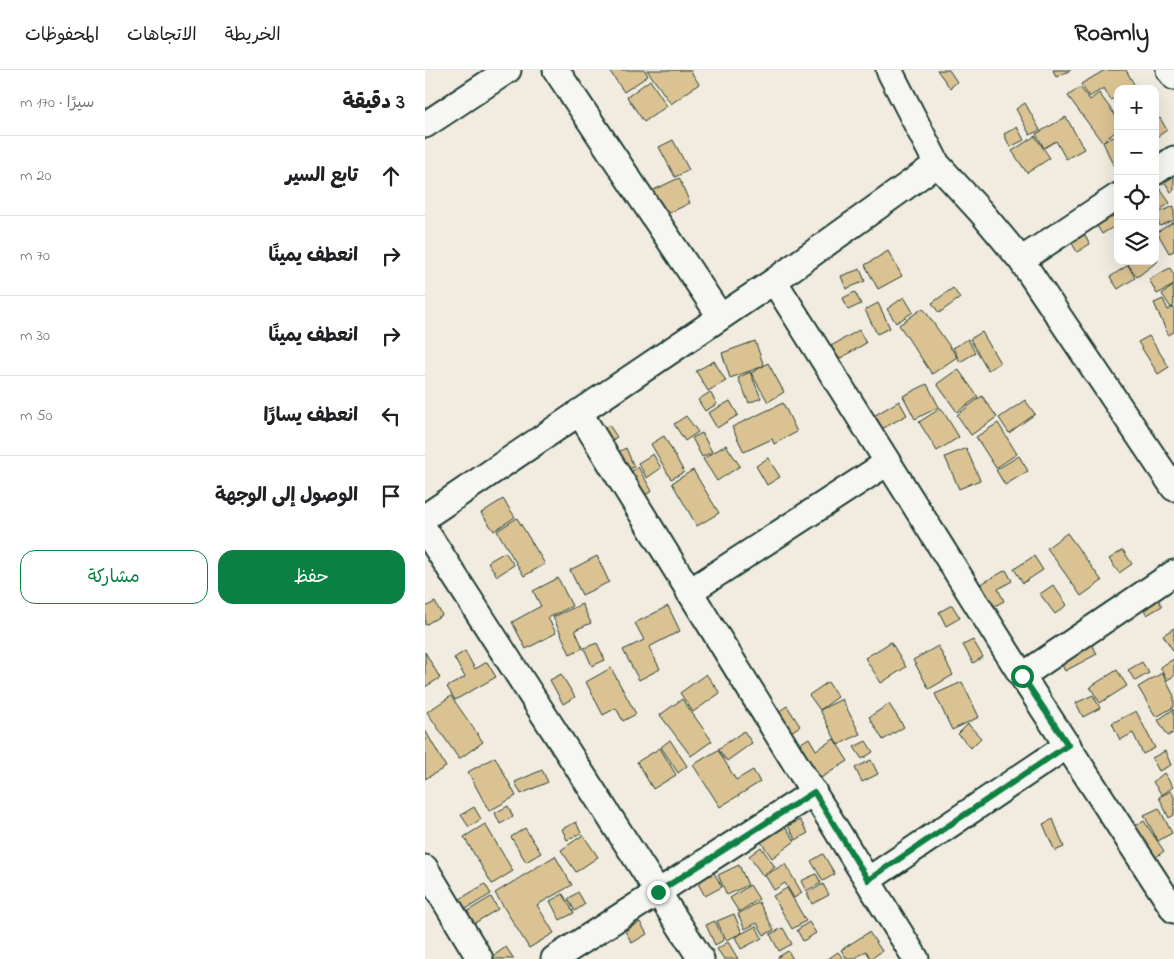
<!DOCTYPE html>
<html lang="ar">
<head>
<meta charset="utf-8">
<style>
  body { margin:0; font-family:"Indie Flower","Playpen Sans Arabic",sans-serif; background:#f6f6f6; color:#202124; direction:rtl }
  .controls { position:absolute; right:15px; top:15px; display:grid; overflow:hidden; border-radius:10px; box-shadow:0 5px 20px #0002 }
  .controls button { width:45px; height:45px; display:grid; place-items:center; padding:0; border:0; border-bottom:1px solid #e0e0e0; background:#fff; color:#202124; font:25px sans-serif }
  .stop { position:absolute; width:15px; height:15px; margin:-11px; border:4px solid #0b8043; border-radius:50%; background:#fff }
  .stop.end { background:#0b8043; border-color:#fff; box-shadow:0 1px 5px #0008 }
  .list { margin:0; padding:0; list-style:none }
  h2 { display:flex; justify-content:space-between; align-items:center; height:65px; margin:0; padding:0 20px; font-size:21px }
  h2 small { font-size:16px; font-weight:400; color:#757577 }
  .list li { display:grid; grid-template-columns:32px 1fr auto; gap:15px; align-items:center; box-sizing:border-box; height:80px; padding:0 20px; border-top:1px solid #e0e0e0 }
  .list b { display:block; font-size:19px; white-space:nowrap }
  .list em { font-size:16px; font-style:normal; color:#757577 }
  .actions { display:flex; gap:10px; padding:15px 20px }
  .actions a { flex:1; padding:11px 0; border:1px solid #0b8043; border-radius:15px; text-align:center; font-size:18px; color:#0b8043 }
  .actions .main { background:#0b8043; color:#fff }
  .icon { flex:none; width:28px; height:28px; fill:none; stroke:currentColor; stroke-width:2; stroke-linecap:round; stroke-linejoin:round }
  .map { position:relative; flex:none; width:749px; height:889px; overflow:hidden; direction:ltr }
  header { display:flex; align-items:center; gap:30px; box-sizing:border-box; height:70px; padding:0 25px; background:#fff; border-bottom:1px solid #e0e0e0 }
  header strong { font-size:24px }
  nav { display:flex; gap:28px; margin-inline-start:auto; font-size:18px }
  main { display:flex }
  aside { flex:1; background:#fff }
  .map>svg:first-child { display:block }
  .building { fill:#dbc292; stroke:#1f3d34 }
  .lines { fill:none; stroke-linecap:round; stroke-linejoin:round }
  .minor-casing { stroke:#1f3d34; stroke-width:29 }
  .minor { stroke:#f6f6f2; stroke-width:25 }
  .route { stroke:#0b8043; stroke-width:6 }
</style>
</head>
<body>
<header>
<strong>Roamly</strong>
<nav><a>الخريطة</a><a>الاتجاهات</a><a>المحفوظات</a></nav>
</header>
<main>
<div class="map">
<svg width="749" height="889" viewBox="0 0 749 889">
  <rect width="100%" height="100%" fill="#f1ecdf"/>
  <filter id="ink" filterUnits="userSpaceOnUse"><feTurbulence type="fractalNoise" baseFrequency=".02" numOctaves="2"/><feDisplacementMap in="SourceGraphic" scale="10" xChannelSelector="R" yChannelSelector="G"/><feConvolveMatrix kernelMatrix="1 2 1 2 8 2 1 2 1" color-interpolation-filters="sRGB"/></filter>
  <g filter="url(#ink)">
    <!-- building -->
    <path class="building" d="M 184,0 L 220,0 L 223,6 L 199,22 Z
      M 222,0 L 265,0 L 274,14 L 246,34 Z
      M 512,0 L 524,0 L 532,12 L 525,18 Z
      M 628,0 L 646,0 L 631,7 Z
      M 680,0 L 701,0 L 710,16 L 706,19 L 693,19 L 693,26 L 686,30 L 679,18 L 664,27 L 656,14 Z
      M 225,10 L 242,36 L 219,52 L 202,27 Z
      M 655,17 L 665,30 L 674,23 L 693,49 L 693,60 L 677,72 L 643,26 Z
      M 600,33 L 615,60 L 605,65 L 591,39 Z
      M 641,47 L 659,79 L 641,89 L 631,71 L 619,78 L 611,64 Z
      M 735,48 L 742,60 L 730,68 L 730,51 Z
      M 592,57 L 599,70 L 585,77 L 579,64 Z
      M 693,65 L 693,93 L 688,95 L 678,72 Z
      M 610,66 L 625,88 L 602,103 L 587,81 Z
      M 248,70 L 264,100 L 250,107 L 234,77 Z
      M 749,100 L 749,120 L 746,122 L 737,108 Z
      M 254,108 L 265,133 L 234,148 L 222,123 Z
      M 730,112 L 745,133 L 730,143 Z
      M 749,136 L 749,150 L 735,156 L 730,144 Z
      M 693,138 L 693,154 L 677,164 L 669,151 Z
      M 749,152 L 749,181 L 744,183 L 732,162 Z
      M 657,160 L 665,174 L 652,182 L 644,168 Z
      M 463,181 L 477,206 L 453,219 L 440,195 Z
      M 730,188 L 733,191 L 712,207 L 701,191 L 730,191 Z
      M 703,195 L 710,208 L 693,219 L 685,207 Z
      M 745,198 L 749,205 L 749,215 L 732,224 L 724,209 Z
      M 435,199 L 440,211 L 421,219 L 416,206 Z
      M 748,216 L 749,235 L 746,238 L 737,224 Z
      M 528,218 L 535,228 L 514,243 L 507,233 Z
      M 430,222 L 436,234 L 423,240 L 418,228 Z
      M 479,227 L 488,242 L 471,253 L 462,239 Z
      M 738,229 L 743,240 L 749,237 L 749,262 L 743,265 L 729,233 Z
      M 453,233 L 465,258 L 452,264 L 440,240 Z
      M 498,238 L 532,287 L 507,304 L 474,255 Z
      M 434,260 L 441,273 L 414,289 L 406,276 Z
      M 557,262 L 575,293 L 563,300 L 545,269 Z
      M 724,266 L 744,297 L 733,304 L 713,272 Z
      M 543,269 L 550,283 L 535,292 L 528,278 Z
      M 330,271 L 339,296 L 305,308 L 297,283 Z
      M 289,291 L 301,311 L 283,321 L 271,301 Z
      M 343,293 L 359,322 L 343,332 L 326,303 Z
      M 533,299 L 553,327 L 532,342 L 512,314 Z
      M 325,302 L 336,328 L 324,333 L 313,308 Z
      M 502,314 L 514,337 L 490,349 L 478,326 Z
      M 285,322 L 292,334 L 280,341 L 273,330 Z
      M 557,326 L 572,347 L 546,365 L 532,345 Z
      M 600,330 L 610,344 L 584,363 L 574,348 Z
      M 305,331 L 313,345 L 292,358 L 283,343 Z
      M 474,331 L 482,345 L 455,360 L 447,347 Z
      M 358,333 L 372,362 L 349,374 L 347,369 L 319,382 L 307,357 Z
      M 516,338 L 534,367 L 512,381 L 494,352 Z
      M 261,346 L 273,362 L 260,371 L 249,354 Z
      M 573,353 L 592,384 L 571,398 L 551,367 Z
      M 184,355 L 192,367 L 181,374 L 173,362 Z
      M 277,363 L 287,382 L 277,387 L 267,368 Z
      M 239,366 L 259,402 L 246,409 L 226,374 Z
      M 301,375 L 315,396 L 292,411 L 278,389 Z
      M 201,378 L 209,397 L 197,402 L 189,384 Z
      M 541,378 L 555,410 L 534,419 L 520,387 Z
      M 228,384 L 236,398 L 222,408 L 213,393 Z
      M 594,386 L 603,401 L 580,415 L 571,400 Z
      M 343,388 L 355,407 L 342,415 L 331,396 Z
      M 213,397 L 227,421 L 215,428 L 201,405 Z
      M 268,400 L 294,443 L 272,456 L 247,413 Z
      M 78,429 L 90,447 L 69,461 L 56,443 Z
      M 92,448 L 120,494 L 99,506 L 72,461 Z
      M 642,463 L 677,511 L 656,526 L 622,478 Z
      M 698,480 L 707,494 L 694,503 L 684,489 Z
      M 80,482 L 89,495 L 72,506 L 63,492 Z
      M 172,486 L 184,512 L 157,525 L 145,500 Z
      M 609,486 L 618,500 L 598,513 L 589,499 Z
      M 581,500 L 587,511 L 573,519 L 579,531 L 566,538 L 554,515 Z
      M 133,508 L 147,536 L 123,548 L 131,563 L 101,579 L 87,552 L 116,536 L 108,521 Z
      M 628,515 L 642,535 L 630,544 L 615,524 Z
      M 729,522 L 737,536 L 722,545 L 714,532 Z
      M 10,532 L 17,545 L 0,555 L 0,537 Z
      M 157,534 L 166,553 L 150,560 L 158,578 L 145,584 L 128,547 Z
      M 527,535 L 535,548 L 521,556 L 514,542 Z
      M 243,536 L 255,561 L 224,577 L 235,599 L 214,610 L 198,580 L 219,570 L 210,553 Z
      M 749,558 L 749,582 L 738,565 Z
      M 663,566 L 672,584 L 640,601 L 631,583 Z
      M 548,570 L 558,587 L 548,593 L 538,575 Z
      M 466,572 L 481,597 L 456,613 L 440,588 Z
      M 172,573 L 180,590 L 167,596 L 159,578 Z
      M 513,576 L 528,605 L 504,619 L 488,590 Z
      M 40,581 L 50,599 L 62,592 L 71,607 L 30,630 L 22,617 L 40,607 L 29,588 Z
      M 0,582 L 15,608 L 0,617 Z
      M 749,589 L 749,606 L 742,610 L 735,597 Z
      M 717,592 L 724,603 L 710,611 L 703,600 Z
      M 186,598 L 211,644 L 198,651 L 191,638 L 178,645 L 161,612 Z
      M 692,600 L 702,616 L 675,633 L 665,617 Z
      M 737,603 L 749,626 L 749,637 L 731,647 L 713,617 Z
      M 136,604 L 150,627 L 138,634 L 125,610 Z
      M 281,604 L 295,623 L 268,642 L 255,623 Z
      M 403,612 L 413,627 L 395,640 L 384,625 Z
      M 537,612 L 554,647 L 527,660 L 510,624 Z
      M 668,625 L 675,638 L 658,647 L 651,633 Z
      M 26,626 L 58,672 L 34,689 L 2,642 Z
      M 257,629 L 287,671 L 266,686 L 235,645 Z
      M 417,629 L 435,664 L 413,675 L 395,640 Z
      M 464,634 L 479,657 L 458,670 L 444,647 Z
      M 362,636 L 375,656 L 363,664 L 350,644 Z
      M 749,639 L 749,662 L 743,666 L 733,650 Z
      M 711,641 L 730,678 L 718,684 L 708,663 L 695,670 L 687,653 Z
      M 543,654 L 556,668 L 546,678 L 533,664 Z
      M 0,660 L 21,697 L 0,709 Z
      M 319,661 L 327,673 L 302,691 L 293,679 Z
      M 384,668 L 391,680 L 409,669 L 423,691 L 394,709 L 373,675 Z
      M 245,670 L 262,696 L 253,703 L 236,677 Z
      M 441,671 L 448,682 L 437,689 L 429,677 Z
      M 235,678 L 251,705 L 228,719 L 212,692 Z
      M 293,680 L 311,710 L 328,700 L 335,712 L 295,737 L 268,695 Z
      M 740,681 L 746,695 L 734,701 L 727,688 Z
      M 70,687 L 91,726 L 64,741 L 43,702 Z
      M 446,690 L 453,704 L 437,712 L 430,698 Z
      M 117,700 L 123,712 L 96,724 L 90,712 Z
      M 739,703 L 748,717 L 737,725 L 728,712 Z
      M 746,721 L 749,727 L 749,745 L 744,748 L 734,727 Z
      M 83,736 L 88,747 L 75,754 L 70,743 Z
      M 49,737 L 56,749 L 44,757 L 36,745 Z
      M 734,738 L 747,763 L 733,771 L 719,745 Z
      M 628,749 L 639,777 L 630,781 L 618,754 Z
      M 375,750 L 383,763 L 371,770 L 363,756 Z
      M 719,751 L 739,781 L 730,788 L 709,757 Z
      M 151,752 L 156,763 L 142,770 L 137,759 Z
      M 60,754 L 88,801 L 67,814 L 39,767 Z
      M 359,755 L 370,771 L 347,788 L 336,772 Z
      M 100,758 L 116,783 L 101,792 L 86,767 Z
      M 158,765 L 173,787 L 151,802 L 136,780 Z
      M 336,777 L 350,797 L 338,806 L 324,786 Z
      M 398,784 L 410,804 L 398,811 L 386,791 Z
      M 130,786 L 147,815 L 112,835 L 129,863 L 104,878 L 70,823 Z
      M 360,794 L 377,823 L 369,828 L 360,813 L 349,820 L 340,805 Z
      M 314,795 L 323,815 L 302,825 L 293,805 Z
      M 288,801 L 297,817 L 280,826 L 271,810 Z
      M 391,804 L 396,813 L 381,821 L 376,811 Z
      M 60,814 L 66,824 L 41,839 L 35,829 Z
      M 398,814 L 404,825 L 387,834 L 382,823 Z
      M 325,815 L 334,829 L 314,842 L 305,828 Z
      M 362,818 L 381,851 L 367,859 L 348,826 Z
      M 153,822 L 160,834 L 150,841 L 143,829 Z
      M 138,824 L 149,843 L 135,850 L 125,831 Z
      M 66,827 L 73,839 L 48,854 L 41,842 Z
      M 334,832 L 349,860 L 339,865 L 332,853 L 320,859 L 313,844 Z
      M 309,844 L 317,863 L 301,870 L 292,851 Z
      M 290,851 L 299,870 L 290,875 L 281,855 Z
      M 215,852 L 222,864 L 207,873 L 200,861 Z
      M 384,852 L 391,863 L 378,871 L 372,860 Z
      M 331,856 L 337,868 L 316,879 L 310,867 Z
      M 358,858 L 367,874 L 354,881 L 345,864 Z
      M 444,862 L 457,881 L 446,889 L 441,881 L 429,889 L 422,889 L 416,880 Z
      M 303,872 L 313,889 L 299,889 L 292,879 Z
      M 81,877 L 89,889 L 70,889 L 68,886 Z
      M 363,881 L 368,889 L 354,889 L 353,887 Z
      M 413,882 L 418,889 L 403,889 Z"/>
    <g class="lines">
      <!-- minor casing -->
      <g class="minor-casing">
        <path id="minor" d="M 131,0 L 295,246
          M 464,0 L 512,94 L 556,142 L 596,190 L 749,418
          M 744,0 L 749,7
          M 0,55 L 83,0
          M 730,102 L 749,89
          M 596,190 L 693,126
          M 349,211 L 597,606 L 749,840
          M 154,342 L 491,889
          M 0,447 L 349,211 L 512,94
          M 0,460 L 276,889
          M 264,522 L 462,393
          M 597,606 L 749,503
          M 0,798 L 55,889
          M 443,810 L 643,675
          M 129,889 L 389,722"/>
      </g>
      <!-- minor -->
      <use href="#minor" class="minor"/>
    </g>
  </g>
  <g class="lines" filter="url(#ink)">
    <!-- route -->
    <path class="route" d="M 233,822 L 389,722 L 443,810 L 643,675 L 597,606"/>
  </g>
</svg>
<div class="controls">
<button>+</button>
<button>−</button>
<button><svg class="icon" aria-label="locate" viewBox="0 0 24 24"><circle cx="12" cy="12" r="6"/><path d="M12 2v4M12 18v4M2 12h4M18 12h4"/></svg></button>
<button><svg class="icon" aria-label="layers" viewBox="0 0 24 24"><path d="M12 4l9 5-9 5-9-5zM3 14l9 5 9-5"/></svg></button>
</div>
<div class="stop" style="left:597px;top:606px"></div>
<div class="stop end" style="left:233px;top:822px"></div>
</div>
<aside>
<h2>3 دقيقة<small>سيرًا · 170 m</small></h2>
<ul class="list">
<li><svg class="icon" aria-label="ahead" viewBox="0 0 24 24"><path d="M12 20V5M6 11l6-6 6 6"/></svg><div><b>تابع السير</b></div><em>20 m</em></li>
<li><svg class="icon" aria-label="right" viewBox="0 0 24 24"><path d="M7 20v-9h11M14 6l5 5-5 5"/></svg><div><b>انعطف يمينًا</b></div><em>70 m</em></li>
<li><svg class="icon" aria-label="right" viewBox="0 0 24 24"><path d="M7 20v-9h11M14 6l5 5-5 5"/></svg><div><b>انعطف يمينًا</b></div><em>30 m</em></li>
<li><svg class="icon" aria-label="left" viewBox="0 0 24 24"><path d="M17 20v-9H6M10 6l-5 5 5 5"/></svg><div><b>انعطف يسارًا</b></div><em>50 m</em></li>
<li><svg class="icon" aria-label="arrive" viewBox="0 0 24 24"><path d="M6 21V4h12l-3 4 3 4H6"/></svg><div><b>الوصول إلى الوجهة</b></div></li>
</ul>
<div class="actions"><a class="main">حفظ</a><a>مشاركة</a></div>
</aside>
</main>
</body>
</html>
